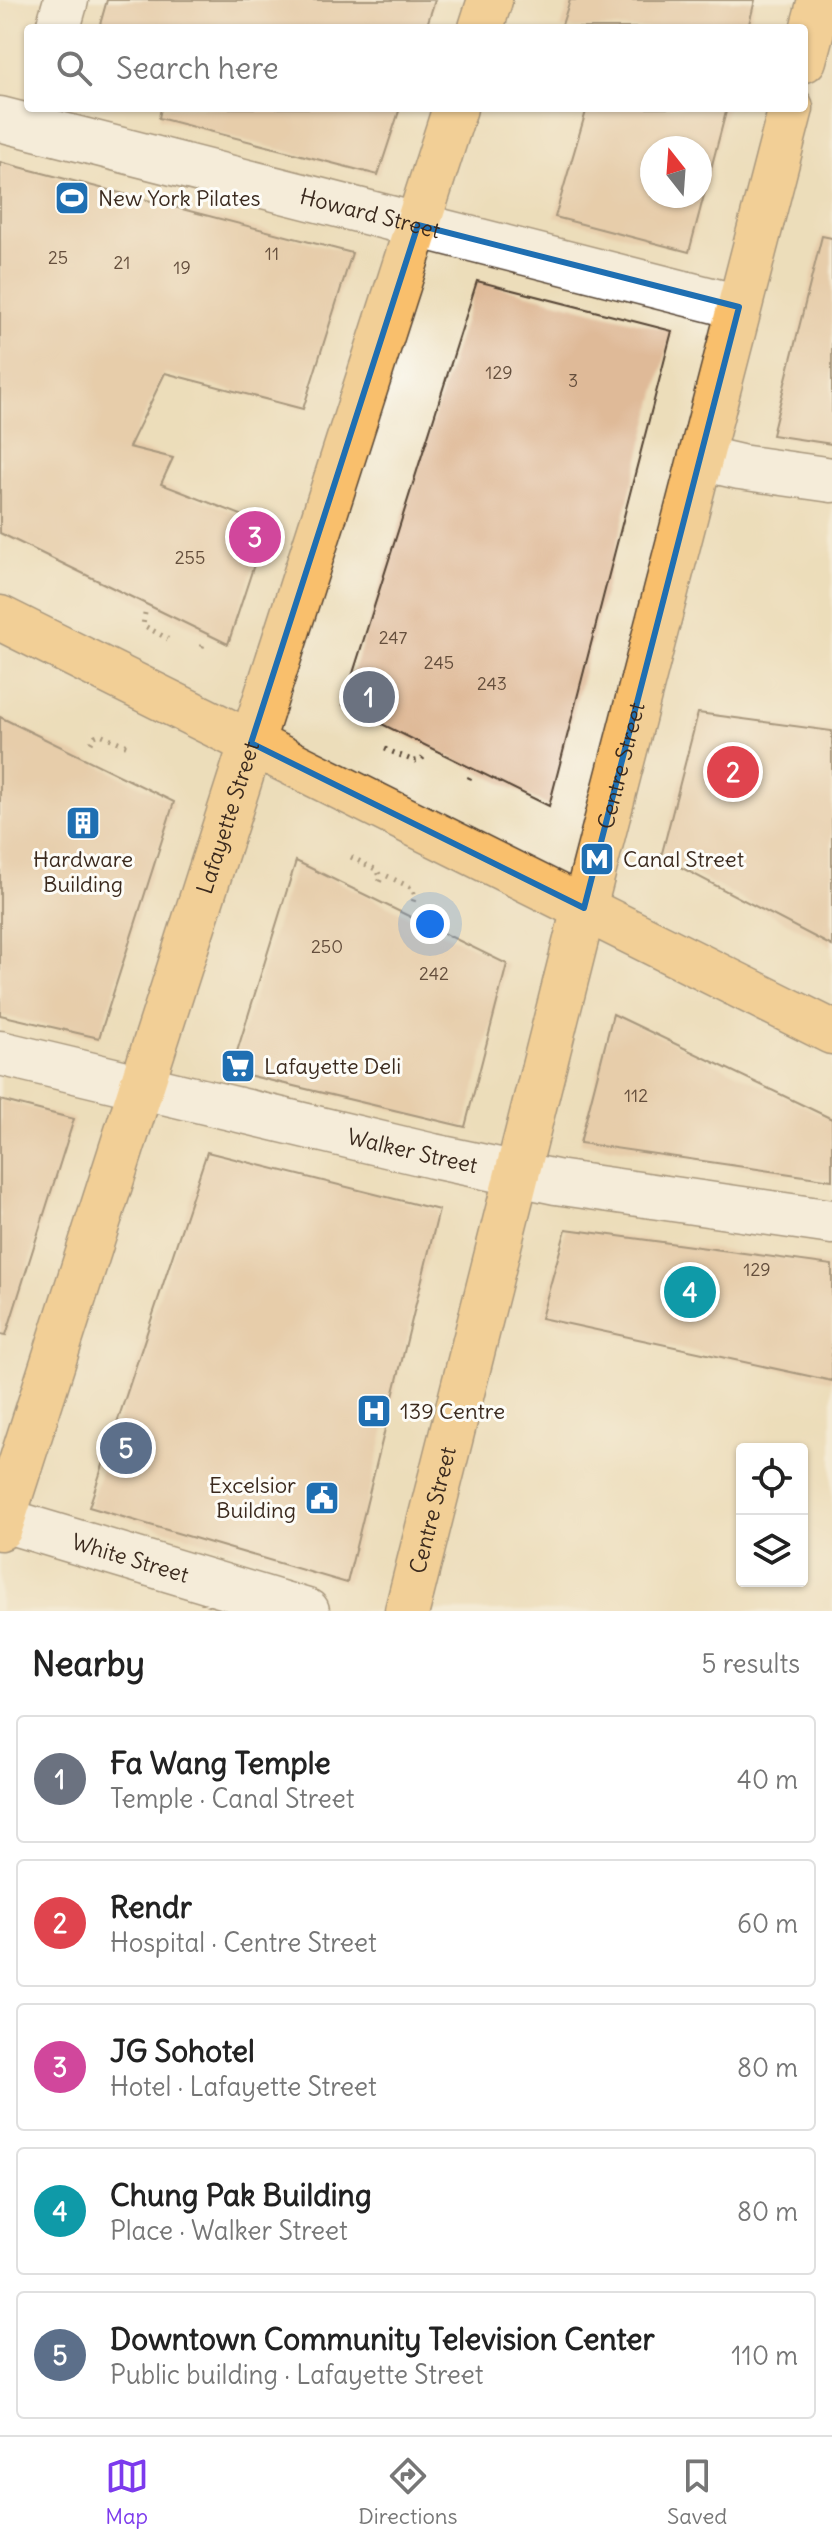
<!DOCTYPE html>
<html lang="en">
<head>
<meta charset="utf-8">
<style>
  body { margin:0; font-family:Delius,sans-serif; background:#f6f6f6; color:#222 }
  .controls { position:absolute; right:24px; bottom:24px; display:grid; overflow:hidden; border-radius:8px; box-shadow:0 2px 6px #0004 }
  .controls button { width:72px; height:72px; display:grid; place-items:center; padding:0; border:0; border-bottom:2px solid #e0e0e0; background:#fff; color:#222; font:40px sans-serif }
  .compass { position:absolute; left:640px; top:136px; width:72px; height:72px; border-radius:50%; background:#fff; box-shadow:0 2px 6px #0004; rotate:343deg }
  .you { position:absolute; left:430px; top:924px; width:28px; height:28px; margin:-20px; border:6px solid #fff; border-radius:50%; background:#1a73e8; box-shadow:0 0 0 12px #1a73e833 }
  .badge { display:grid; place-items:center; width:52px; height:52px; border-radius:50%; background:#7c3aed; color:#fff; font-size:26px; font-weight:700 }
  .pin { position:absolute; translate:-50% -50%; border:4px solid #fff; box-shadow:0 2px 8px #0006 }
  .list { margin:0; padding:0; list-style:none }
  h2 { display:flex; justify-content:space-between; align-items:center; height:104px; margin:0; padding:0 32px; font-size:34px }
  h2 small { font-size:26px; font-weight:400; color:#767676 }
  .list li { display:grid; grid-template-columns:52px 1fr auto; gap:24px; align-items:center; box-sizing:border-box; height:128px; margin:0 16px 16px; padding:0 16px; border:2px solid #e0e0e0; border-radius:8px }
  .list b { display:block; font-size:30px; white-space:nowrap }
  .list p { margin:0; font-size:26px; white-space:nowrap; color:#767676 }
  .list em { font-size:26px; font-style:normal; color:#767676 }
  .icon { flex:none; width:44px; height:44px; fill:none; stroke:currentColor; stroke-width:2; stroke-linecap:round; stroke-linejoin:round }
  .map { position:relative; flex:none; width:832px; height:1611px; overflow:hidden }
  .search { position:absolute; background:#fff; box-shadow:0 2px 6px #0004; left:24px; right:24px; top:24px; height:88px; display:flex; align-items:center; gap:20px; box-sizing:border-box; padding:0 28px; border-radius:8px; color:#767676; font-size:30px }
  .sheet { height:824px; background:#fff }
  nav { display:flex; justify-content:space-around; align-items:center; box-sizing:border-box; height:112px; border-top:2px solid #e0e0e0; background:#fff; font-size:22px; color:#767676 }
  nav a { display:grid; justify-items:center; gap:4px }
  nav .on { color:#7c3aed }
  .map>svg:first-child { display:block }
  .building { fill:#dfba98; fill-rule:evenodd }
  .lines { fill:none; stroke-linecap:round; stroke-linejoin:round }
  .minor-casing { stroke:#564535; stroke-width:47 }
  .major-casing { stroke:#564535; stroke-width:47 }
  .path { stroke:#564535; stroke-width:5; stroke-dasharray:2 6; stroke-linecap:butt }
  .minor { stroke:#fff; stroke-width:44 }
  .major { stroke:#f9bf6c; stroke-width:44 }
  .marked { fill:none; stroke:#1f6fb2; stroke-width:6; stroke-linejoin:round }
  .labels { text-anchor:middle; stroke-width:6; stroke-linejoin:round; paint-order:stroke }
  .number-label { font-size:18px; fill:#644e3c }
  .poi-label { font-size:22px; fill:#3b2a1e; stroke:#fdfcf7; text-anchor:start }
  .street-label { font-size:22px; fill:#3b2a1e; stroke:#fdfcf7 }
</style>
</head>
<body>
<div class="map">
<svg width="832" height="1611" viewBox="0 0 832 1611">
  <rect width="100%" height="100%" fill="#fdfcf7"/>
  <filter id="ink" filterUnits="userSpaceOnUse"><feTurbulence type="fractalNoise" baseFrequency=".0125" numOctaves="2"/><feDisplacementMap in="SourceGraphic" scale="16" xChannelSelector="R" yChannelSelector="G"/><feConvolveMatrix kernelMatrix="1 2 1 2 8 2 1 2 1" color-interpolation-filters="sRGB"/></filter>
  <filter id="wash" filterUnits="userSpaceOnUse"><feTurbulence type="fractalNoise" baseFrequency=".006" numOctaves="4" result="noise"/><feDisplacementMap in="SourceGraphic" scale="32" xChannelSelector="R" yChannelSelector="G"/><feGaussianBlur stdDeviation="1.8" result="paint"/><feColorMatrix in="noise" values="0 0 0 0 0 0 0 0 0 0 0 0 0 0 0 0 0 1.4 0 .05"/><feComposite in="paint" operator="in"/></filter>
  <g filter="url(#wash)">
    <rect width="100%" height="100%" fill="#ecddba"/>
    <g id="blocks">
      <!-- building -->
      <path class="building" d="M 107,0 L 435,0 L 426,28 L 99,28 Z
        M 570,0 L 755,0 L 748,28 L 561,28 Z
        M 161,108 L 400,108 L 378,175 L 159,118 Z
        M 587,108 L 727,108 L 689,252 L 555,217 ZM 652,148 L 700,148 L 700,196 L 652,196 Z
        M 0,162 L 352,253 L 303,409 L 165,373 L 129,447 L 173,458 L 161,484 L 267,525 L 228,644 L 0,533 Z
        M 822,236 L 832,238 L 832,444 L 772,435 Z
        M 477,281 L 672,331 L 549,806 L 343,705 Z
        M 698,713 L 832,731 L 832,946 L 661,857 Z
        M 0,717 L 174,802 L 99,1038 L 0,1015 Z
        M 296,861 L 507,964 L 465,1127 L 231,1071 Z
        M 613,1014 L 832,1119 L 832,1180 L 580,1143 Z
        M 0,1100 L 74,1119 L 6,1335 L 0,1334 Z
        M 207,1152 L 439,1210 L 347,1583 L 89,1507 Z
        M 566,1229 L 832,1265 L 832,1381 L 541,1318 Z"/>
    </g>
  </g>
  <g filter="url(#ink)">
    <use href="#blocks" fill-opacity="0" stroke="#564535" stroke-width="2"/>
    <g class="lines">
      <!-- minor casing -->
      <g class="minor-casing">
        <g id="minor">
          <path d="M 58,28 L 66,0"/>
          <path id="s1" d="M 0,119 L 739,307"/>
          <path d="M 701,458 L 740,467 L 832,480"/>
          <path id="s2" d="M 0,1053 L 433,1156 L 556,1182 L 832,1222"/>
          <path id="s3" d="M 0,1519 L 307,1611"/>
        </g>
      </g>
      <!-- major casing -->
      <g class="major-casing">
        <g id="major">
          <path d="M 481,28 L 490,0"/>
          <path d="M 804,60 L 820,0"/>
          <path d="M 0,618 L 832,1032"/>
          <path id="s4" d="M 0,1528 L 455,108"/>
          <path id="s5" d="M 407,1611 L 584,908 L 791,108"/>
        </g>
      </g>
      <!-- path -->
      <path class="path" d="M 145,613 L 143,625 L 168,639
        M 202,647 L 204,642
        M 91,743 L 95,736 L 100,734 L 130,747
        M 385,749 L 414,761 L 421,760 L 427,753
        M 469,779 L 471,775
        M 351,857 L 377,870 L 381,878 L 378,885
        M 387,876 L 412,888 L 415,896 L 413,902"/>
      <!-- minor -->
      <use href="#minor" class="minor"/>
      <!-- major -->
      <use href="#major" class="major"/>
    </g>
  </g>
  <!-- marked area -->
  <path d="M0 0H832V1611H0ZM 418,225 L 739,307 L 584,908 L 251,743 Z" fill="#ecddba" fill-opacity=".55" fill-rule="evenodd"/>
  <path class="marked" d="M 418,225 L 739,307 L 584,908 L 251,743 Z"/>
  <!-- icons -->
  <defs>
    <g id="stadium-square" transform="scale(1.8)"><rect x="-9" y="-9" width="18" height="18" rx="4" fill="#1f6fb2" stroke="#fdfcf7"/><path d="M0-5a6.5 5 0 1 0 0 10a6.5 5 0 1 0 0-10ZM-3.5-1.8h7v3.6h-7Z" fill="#fff"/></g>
    <g id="building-square" transform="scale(1.8)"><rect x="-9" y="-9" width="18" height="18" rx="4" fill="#1f6fb2" stroke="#fdfcf7"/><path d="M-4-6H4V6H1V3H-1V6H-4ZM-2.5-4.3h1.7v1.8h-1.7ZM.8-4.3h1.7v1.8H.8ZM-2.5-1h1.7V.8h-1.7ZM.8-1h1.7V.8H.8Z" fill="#fff"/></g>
    <g id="metro-square" transform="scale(1.8)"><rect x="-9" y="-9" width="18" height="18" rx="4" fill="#1f6fb2" stroke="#fdfcf7"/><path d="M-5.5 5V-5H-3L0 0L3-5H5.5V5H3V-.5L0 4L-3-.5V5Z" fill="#fff"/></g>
    <g id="supermarket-square" transform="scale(1.8)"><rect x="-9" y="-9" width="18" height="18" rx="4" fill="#1f6fb2" stroke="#fdfcf7"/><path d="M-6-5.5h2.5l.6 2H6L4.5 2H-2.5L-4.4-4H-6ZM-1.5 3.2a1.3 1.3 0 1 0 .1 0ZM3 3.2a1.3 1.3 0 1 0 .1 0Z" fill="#fff"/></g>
    <g id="hospital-square" transform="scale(1.8)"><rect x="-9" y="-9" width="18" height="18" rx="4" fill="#1f6fb2" stroke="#fdfcf7"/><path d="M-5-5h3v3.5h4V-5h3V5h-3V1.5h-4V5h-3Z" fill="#fff"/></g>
    <g id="civic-square" transform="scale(1.8)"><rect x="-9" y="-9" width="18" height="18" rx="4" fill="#1f6fb2" stroke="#fdfcf7"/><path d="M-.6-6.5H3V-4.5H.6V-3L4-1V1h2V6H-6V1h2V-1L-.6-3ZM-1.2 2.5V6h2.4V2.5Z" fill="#fff"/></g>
  </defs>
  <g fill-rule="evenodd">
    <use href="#stadium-square" x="72" y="198"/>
    <use href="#building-square" x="83" y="823"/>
    <use href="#metro-square" x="597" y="859"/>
    <use href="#supermarket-square" x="238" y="1066"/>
    <use href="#hospital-square" x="374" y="1411"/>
    <use href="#civic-square" x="322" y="1498"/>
  </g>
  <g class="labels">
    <!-- number labels -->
    <g class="number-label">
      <text x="272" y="260">11</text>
      <text x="58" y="264">25</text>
      <text x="122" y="269">21</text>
      <text x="182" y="274">19</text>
      <text x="499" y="379">129</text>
      <text x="573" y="387">3</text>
      <text x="190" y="564">255</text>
      <text x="393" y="644">247</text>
      <text x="439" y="669">245</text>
      <text x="492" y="690">243</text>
      <text x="327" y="953">250</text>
      <text x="434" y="980">242</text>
      <text x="636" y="1102">112</text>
      <text x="757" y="1276">129</text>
    </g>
    <!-- poi labels -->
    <g class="poi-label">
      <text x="98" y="206">New York Pilates</text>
      <text x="83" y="867" text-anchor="middle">Hardware<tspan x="83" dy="25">Building</tspan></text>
      <text x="623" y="867">Canal Street</text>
      <text x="264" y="1074">Lafayette Deli</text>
      <text x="400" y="1419">139 Centre</text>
      <text x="296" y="1493" text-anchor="end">Excelsior<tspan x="296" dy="25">Building</tspan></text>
    </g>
    <!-- street labels -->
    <g class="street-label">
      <text dy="8" stroke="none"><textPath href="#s1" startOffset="382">Howard Street</textPath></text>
      <text dy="8" stroke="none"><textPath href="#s5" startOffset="872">Centre Street</textPath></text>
      <text dy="8" stroke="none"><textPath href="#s4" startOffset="746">Lafayette Street</textPath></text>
      <text dy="8" stroke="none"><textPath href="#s2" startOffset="424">Walker Street</textPath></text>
      <text dy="8" stroke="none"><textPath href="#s5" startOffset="104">Centre Street</textPath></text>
      <text dy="8" stroke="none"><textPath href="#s3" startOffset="136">White Street</textPath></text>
    </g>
  </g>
</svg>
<div class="controls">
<button><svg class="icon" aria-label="locate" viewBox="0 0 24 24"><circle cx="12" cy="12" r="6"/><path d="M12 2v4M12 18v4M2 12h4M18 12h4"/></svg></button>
<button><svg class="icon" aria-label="layers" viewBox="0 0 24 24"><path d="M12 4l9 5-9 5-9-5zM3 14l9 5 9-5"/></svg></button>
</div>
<svg class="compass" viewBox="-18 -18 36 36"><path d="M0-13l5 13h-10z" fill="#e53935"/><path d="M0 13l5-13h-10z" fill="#767676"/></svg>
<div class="you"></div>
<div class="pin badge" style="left:369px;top:697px;background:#6b7280">1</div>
<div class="pin badge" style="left:733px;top:772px;background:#e0444e">2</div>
<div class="pin badge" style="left:255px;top:537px;background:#d1479c">3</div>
<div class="pin badge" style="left:690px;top:1292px;background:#0f9aa8">4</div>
<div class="pin badge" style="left:126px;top:1448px;background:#5c6f8a">5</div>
<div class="search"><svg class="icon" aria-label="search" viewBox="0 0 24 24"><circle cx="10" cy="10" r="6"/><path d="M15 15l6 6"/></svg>Search here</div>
</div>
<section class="sheet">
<h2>Nearby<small>5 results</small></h2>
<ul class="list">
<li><span class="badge" style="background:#6b7280">1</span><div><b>Fa Wang Temple</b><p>Temple · Canal Street</p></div><em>40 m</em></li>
<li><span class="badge" style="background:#e0444e">2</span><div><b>Rendr</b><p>Hospital · Centre Street</p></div><em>60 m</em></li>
<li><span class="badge" style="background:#d1479c">3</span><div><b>JG Sohotel</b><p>Hotel · Lafayette Street</p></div><em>80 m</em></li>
<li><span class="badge" style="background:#0f9aa8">4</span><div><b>Chung Pak Building</b><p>Place · Walker Street</p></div><em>80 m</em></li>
<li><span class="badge" style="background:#5c6f8a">5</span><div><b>Downtown Community Television Center</b><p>Public building · Lafayette Street</p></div><em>110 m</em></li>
</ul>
</section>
<nav>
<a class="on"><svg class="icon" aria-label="map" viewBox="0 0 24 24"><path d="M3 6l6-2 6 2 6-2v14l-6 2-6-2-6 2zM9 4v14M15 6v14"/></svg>Map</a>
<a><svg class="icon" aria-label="directions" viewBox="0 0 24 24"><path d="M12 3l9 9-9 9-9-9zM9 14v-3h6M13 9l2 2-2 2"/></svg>Directions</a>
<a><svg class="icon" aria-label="saved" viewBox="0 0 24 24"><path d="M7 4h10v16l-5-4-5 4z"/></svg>Saved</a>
</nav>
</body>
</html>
